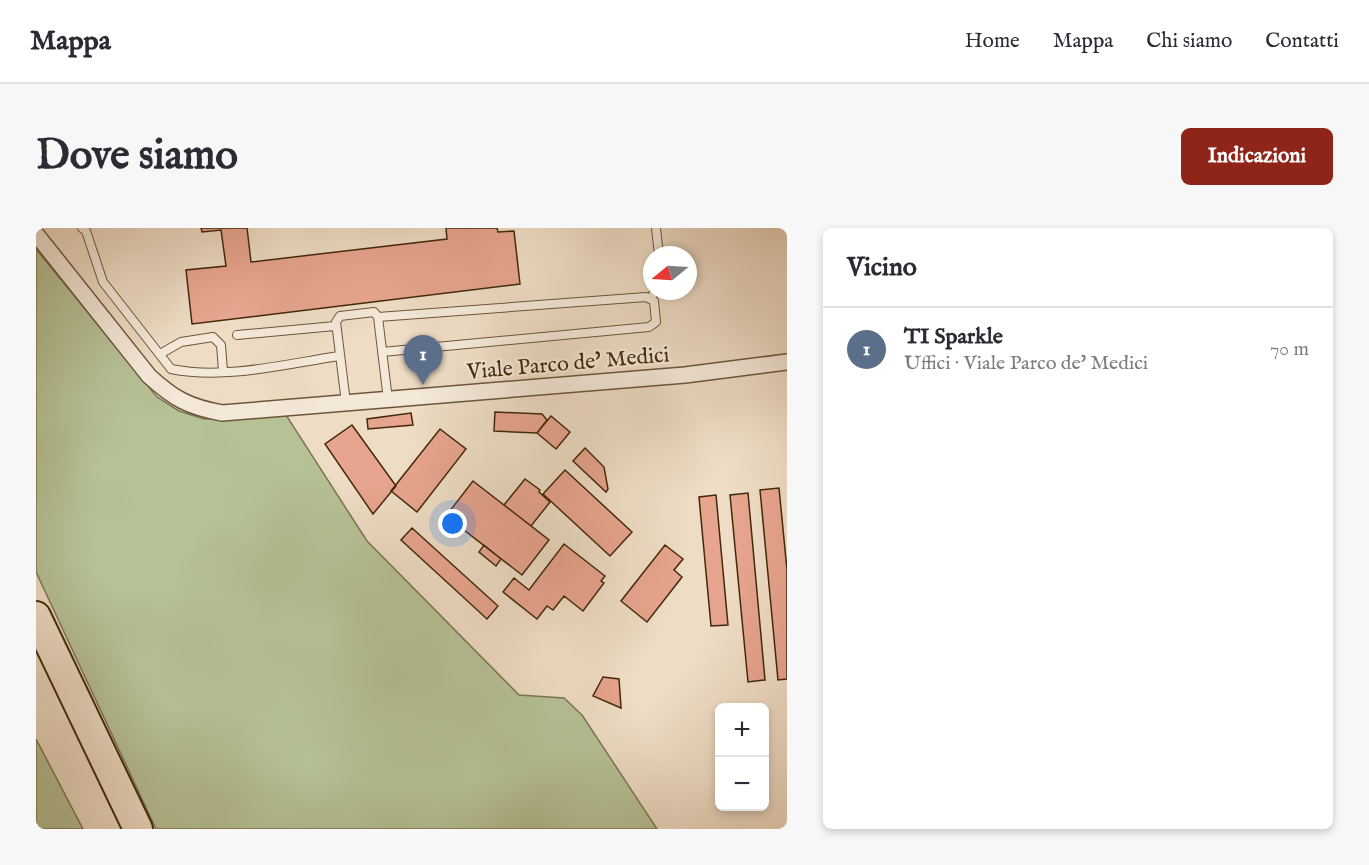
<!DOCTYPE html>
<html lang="it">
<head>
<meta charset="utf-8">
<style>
  body { margin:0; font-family:"IM FELL English",serif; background:#f7f7f7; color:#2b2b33 }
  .controls { position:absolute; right:18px; bottom:18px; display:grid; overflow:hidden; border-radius:9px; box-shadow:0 3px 9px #0003 }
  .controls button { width:54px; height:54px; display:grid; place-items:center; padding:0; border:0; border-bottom:2px solid #e1e1e2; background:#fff; color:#2b2b33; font:30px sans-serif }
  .compass { position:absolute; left:607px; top:18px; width:54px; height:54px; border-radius:50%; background:#fff; box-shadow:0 3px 9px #0003; rotate:252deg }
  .you { position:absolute; left:417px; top:296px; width:21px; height:21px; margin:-15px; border:4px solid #fff; border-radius:50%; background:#1a73e8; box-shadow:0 0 0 9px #1a73e833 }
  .badge { display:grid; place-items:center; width:39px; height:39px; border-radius:50%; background:#8f2418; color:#fff; font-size:20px; font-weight:700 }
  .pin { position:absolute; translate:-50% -50px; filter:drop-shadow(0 2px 3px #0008) }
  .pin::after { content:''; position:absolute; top:32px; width:21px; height:18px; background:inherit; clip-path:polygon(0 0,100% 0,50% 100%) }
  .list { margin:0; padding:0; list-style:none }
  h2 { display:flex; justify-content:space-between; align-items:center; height:78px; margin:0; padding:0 24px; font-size:26px }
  h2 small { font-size:20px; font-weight:400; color:#7c7c81 }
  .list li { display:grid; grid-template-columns:39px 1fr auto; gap:18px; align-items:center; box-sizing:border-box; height:84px; padding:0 24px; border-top:2px solid #e1e1e2 }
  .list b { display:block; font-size:22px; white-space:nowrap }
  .list p { margin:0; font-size:20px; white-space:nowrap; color:#7c7c81 }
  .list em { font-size:20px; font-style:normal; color:#7c7c81 }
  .map { position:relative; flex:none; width:751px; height:601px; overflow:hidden; border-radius:9px }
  header { display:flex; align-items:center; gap:36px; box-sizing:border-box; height:84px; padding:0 30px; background:#fff; border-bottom:2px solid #e1e1e2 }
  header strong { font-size:28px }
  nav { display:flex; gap:33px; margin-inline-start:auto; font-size:21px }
  .intro { display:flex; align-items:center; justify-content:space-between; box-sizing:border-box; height:144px; padding:0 36px }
  h1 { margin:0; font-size:42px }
  .button { padding:15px 27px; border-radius:9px; background:#8f2418; color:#fff; font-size:21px; font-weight:700 }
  main { display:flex; gap:36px; padding:0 36px }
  aside { flex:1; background:#fff; border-radius:9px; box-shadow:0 3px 9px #0003 }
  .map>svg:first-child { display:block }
  .green { fill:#b6c196; stroke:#7c7550; stroke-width:1.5 }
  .building { fill:#e7a48e; stroke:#41290a; stroke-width:1.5 }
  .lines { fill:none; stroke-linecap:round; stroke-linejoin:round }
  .service-casing { stroke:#6c5639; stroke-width:10 }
  .minor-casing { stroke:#6c5639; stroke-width:18 }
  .motorway-casing { stroke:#41290a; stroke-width:32 }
  .service { stroke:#f4e8d9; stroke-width:8 }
  .minor { stroke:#f4e8d9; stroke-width:15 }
  .motorway { stroke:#eedcc5; stroke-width:28 }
  .labels { text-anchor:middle; stroke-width:4.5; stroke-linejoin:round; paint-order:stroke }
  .street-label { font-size:22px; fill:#41290a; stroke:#f4e8d9 }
</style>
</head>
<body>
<header>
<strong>Mappa</strong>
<nav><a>Home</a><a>Mappa</a><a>Chi siamo</a><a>Contatti</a></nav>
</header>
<div class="intro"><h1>Dove siamo</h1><a class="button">Indicazioni</a></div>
<main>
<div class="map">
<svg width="751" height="601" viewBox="0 0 751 601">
  <rect width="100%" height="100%" fill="#eedcc5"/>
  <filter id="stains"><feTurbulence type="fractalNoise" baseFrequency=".00333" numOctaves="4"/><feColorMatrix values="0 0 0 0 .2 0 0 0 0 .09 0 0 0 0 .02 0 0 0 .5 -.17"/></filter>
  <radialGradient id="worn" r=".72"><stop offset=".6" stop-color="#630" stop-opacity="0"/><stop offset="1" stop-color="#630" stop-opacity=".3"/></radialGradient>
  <!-- green -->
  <path class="green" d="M 0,21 L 121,169 L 143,183 L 168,191 L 250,187 L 331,313 L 483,467 L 528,470 L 546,487 L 621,601 L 120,601 L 0,344 Z
    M 0,511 L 47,601 L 0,601 Z"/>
  <!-- building -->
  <path class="building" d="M 165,0 L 211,0 L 215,34 L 411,11 L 410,0 L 461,0 L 462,4 L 478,3 L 484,56 L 156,96 L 150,42 L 190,38 L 185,2 L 166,4 Z
    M 459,184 L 506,186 L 511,192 L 501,205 L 458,203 Z
    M 375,185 L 377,197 L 332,201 L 331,191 Z
    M 515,188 L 534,204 L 520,221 L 501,205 Z
    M 316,197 L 360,258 L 337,286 L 289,216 Z
    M 404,201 L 430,221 L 381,284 L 355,263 Z
    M 549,220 L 568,239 L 572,261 L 570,264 L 537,233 Z
    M 529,242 L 596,304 L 574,328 L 507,266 Z
    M 489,251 L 504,262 L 503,264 L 514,274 L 495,298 L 468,277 Z
    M 437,253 L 513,312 L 486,347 L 410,288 Z
    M 743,260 L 751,342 L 751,451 L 742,452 L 724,262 Z
    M 712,265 L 729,452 L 712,454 L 694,267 Z
    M 680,267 L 692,397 L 675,398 L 663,269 Z
    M 376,300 L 462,378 L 451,391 L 365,312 Z
    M 528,316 L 569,348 L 565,353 L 568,355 L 547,383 L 528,368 L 517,382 L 511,378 L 501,391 L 467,364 L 478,350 L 493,362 Z
    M 448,317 L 465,331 L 460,338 L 443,324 Z
    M 629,317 L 647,331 L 638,342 L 646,349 L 611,394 L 585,373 Z
    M 567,449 L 583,451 L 585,480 L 557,468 Z"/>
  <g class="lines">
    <!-- service casing -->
    <g class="service-casing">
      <path id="service" d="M 46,0 L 50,3 L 67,54 L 135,141 C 189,152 249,136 303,128
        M 620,0 L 623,27
        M 614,71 L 619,63
        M 342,89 L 610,69 L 618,73 L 620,94 L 613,99 L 346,124
        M 201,107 L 299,98
        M 124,126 L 145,114 L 177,109 L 185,117 L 187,143
        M 310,175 L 300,94 L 304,88 L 338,84 L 342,89 L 352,172"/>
    </g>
    <!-- minor casing -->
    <g class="minor-casing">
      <path id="minor" d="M 0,6 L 113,148 C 138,171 153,179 186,185 L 649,147 L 751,134"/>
    </g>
    <!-- motorway casing -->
    <g class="motorway-casing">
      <path id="motorway" d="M 0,388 L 102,601"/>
    </g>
    <!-- service -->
    <use href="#service" class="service"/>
    <!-- minor -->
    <use href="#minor" class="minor"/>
    <!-- motorway -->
    <use href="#motorway" class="motorway"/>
  </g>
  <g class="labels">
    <!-- street labels -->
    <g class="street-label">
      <text transform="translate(532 134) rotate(-5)" y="8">Viale Parco de' Medici</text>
    </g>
  </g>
  <rect width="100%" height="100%" filter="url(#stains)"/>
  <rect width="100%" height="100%" fill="url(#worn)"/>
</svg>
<div class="controls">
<button>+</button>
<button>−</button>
</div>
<svg class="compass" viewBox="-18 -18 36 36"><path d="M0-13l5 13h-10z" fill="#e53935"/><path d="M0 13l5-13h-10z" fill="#7c7c81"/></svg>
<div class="you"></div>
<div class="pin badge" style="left:387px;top:157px;background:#5c6f8a">1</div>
</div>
<aside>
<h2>Vicino<small></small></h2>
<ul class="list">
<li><span class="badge" style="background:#5c6f8a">1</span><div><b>TI Sparkle</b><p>Uffici · Viale Parco de' Medici</p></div><em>70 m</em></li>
</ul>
</aside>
</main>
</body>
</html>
